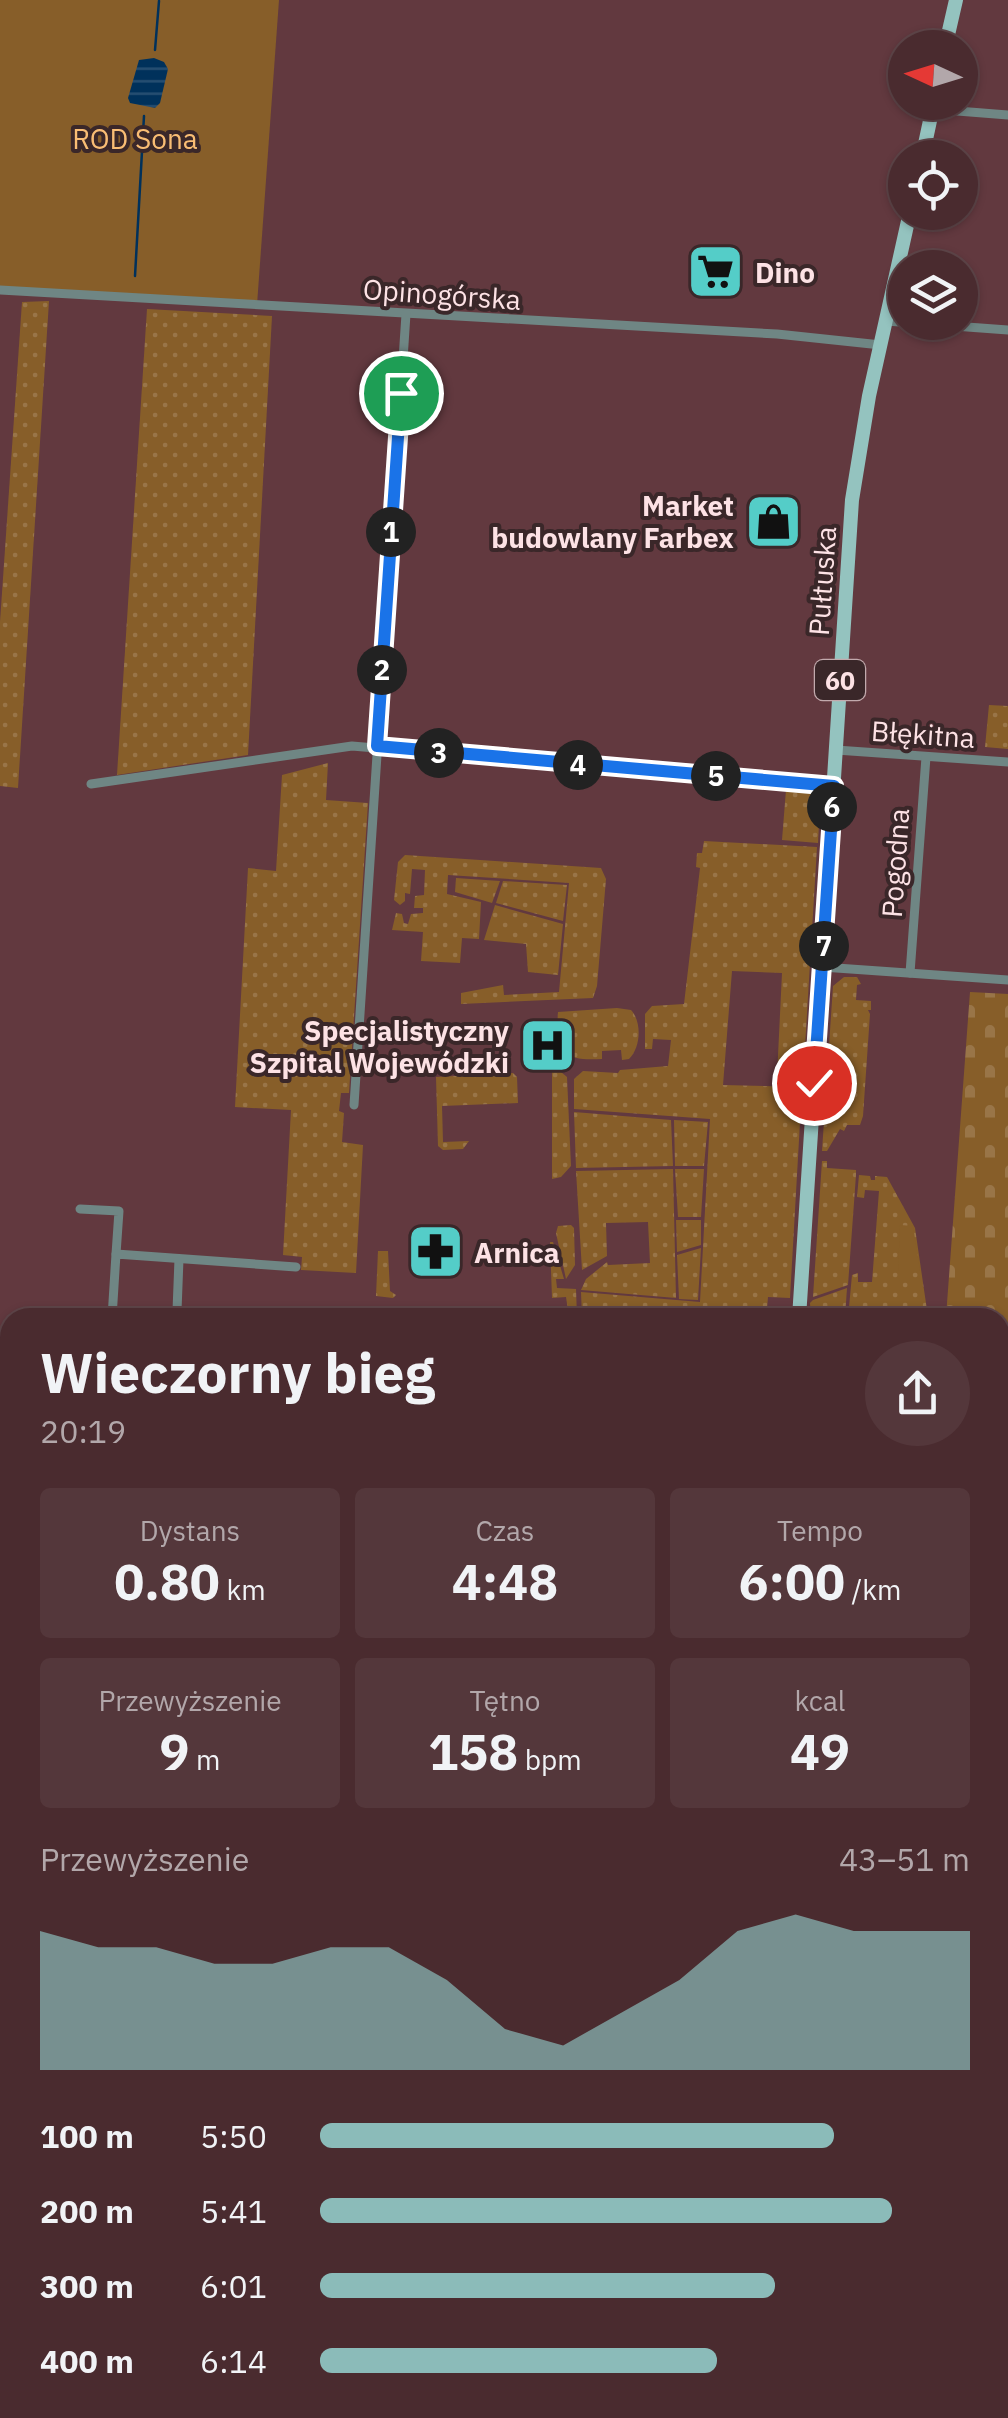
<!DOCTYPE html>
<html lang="pl">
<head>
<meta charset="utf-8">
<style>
	body { margin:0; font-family:"IBM Plex Sans",sans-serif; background:#54373b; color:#f1f3f6; height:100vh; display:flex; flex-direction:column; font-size:38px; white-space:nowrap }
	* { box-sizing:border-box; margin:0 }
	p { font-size:32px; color:#b2a7aa }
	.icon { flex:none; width:55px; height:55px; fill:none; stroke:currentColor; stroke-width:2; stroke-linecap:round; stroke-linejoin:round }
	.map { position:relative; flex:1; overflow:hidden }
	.details { position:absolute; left:0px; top:1308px; width:1010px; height:1112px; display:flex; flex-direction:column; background:#4a2b2f; border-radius:30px 30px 0 0; box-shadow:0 2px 8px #0004,0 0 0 2px #61474b }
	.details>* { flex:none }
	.needle { width:65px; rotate:274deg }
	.buttons { position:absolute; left:888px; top:30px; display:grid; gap:20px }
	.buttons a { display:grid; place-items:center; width:90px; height:90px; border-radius:50%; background:#4a2b2f; box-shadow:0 2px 8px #0004,0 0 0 2px #61474b; font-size:50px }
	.pin { position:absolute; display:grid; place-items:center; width:85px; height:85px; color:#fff; margin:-42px; border:5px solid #fff; border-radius:50%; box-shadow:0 2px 10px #0007 }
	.km { position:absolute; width:50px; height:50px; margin:-25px; border-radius:50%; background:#222; color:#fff; font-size:28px; line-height:50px; text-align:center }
	.round { display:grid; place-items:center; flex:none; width:105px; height:105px; border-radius:52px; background:#54373b }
	.overview { display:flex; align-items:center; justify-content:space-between; height:170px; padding:0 40px }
	h1 { font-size:55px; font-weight:800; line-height:75px }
	.figures { display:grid; grid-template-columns:repeat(3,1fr); gap:15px; height:170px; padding:10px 40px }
	.figures div { display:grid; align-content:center; border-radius:10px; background:#54373b; text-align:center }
	.figures b { font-size:50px; font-weight:800 }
	.figures small { font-size:28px; font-weight:400 }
	.figures p { font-size:28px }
	.chart { height:280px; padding:20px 40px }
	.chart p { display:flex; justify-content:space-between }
	.chart svg { width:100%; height:180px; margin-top:10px; fill:#8bbbb9; opacity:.7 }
	ul { padding:0 40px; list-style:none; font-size:32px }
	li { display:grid; grid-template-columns:160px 120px 1fr; align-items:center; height:75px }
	li i { height:25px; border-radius:12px; background:#8bbbb9 }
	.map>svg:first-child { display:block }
</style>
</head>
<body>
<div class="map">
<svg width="1008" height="2418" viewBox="0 0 1008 2418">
	<defs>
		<pattern id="grass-dots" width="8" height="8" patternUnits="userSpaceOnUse" patternTransform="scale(2.5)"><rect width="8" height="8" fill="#875e29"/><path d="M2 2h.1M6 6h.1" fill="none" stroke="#997548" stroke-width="1.8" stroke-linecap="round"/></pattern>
		<pattern id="cemetery-stones" width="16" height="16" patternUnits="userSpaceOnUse" patternTransform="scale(2.5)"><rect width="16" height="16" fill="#875e29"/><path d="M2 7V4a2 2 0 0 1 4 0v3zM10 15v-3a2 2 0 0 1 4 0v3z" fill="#997548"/></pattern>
		<pattern id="water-rules" width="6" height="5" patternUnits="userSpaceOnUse" patternTransform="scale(2.5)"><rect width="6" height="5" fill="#00315b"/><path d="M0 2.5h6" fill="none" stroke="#264f72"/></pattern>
	</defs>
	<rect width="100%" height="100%" fill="#62393f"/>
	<!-- grass -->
	<g fill="url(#grass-dots)">
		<path d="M 49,301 L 18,788 L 0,786 L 0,622 L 22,302 Z"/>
		<path d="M 147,309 L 272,316 L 248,755 L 117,775 Z"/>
		<path d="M 989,705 L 1008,706 L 1008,749 L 985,747 Z"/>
		<path d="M 328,763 L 326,800 L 368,803 L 349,1093 L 341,1093 L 339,1111 L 344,1113 L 342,1142 L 363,1145 L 356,1273 L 301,1270 L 302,1257 L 283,1255 L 291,1110 L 235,1107 L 248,868 L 276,871 L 282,775 Z"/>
		<path d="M 821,788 L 818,843 L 782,840 L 786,790 Z"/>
		<path d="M 704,841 L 817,847 L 803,1080 L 777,1077 L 782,973 L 732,971 L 723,1085 L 802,1087 L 790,1298 L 768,1297 L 767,1309 L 709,1306 L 703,1308 L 702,1317 L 582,1317 L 581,1292 L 700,1302 L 710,1119 L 574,1109 L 574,1079 L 583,1071 L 618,1073 L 620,1070 L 668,1066 L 671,1040 L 653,1039 L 652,1049 L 645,1049 L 645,1014 L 652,1006 L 684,1004 L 700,868 L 696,867 L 697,853 L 702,853 Z"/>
		<path d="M 405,855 L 601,868 L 606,879 L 597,986 L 593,998 L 461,1004 L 461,993 L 503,985 L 504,995 L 559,992 L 569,883 L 448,875 L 447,894 L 481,902 L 479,939 L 462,938 L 460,963 L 421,961 L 423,932 L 392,930 L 396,913 L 402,914 L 404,923 L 408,924 L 411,914 L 423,913 L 423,908 L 414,908 L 415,896 L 424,895 L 425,870 L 412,869 L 410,894 L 405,893 L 405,901 L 400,905 L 394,900 L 398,862 Z"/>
		<path d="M 456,878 L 500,881 L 492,903 L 455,892 Z"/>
		<path d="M 503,881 L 567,885 L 563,921 L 496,903 Z"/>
		<path d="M 495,905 L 563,924 L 558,975 L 528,972 L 526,944 L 484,940 Z"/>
		<path d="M 844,977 L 857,977 L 861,984 L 857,985 L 856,1000 L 871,1001 L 871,1010 L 868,1010 L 870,1014 L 863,1116 L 860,1125 L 847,1125 L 844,1131 L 840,1129 L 827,1151 L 822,1151 L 833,986 Z"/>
		<path d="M 617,1008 L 631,1010 C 642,1022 641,1047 629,1059 L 622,1060 L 621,1050 L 602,1051 L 602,1059 C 563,1061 555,1053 558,1012 Z"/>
		<path d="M 552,1072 L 561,1072 L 567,1077 L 571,1166 L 561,1177 L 552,1179 Z"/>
		<path d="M 513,1073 L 517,1077 L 518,1103 L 442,1106 L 443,1142 L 469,1141 L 463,1149 L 443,1150 L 438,1146 L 436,1077 Z"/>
		<path d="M 574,1112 L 671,1120 L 673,1166 L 576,1168 Z"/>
		<path d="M 674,1120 L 708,1122 L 704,1166 L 675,1166 Z"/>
		<path d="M 822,1161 L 827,1161 L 827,1168 L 856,1170 L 856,1175 L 848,1285 L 813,1297 Z"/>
		<path d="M 673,1169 L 676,1298 L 581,1290 L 586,1279 L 607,1262 L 608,1265 L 650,1263 L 648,1222 L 606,1223 L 607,1256 L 582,1270 L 576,1171 Z"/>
		<path d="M 675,1169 L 704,1169 L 701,1217 L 678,1217 Z"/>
		<path d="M 859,1175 L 870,1176 L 871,1180 L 875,1180 L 875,1176 L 887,1177 L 915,1228 L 928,1317 L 848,1318 L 852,1275 L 858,1273 L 858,1282 L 872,1282 L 879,1191 L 865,1190 L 864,1198 L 857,1197 Z"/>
		<path d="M 676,1220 L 701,1220 L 701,1245 L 677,1252 Z"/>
		<path d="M 571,1225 L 574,1228 L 575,1265 L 566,1279 L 556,1233 L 558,1226 Z"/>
		<path d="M 550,1242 L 553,1242 L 564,1279 L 556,1279 L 557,1288 L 576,1289 L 577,1317 L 569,1317 L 566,1297 L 552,1298 Z"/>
		<path d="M 701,1248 L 698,1300 L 679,1299 L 677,1255 Z"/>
		<path d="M 378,1251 L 388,1251 L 390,1291 L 396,1295 L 393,1298 L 376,1296 Z"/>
		<path d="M 847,1288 L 845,1317 L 811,1317 L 810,1303 L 813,1300 Z"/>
		<path d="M 0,2137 L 10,2142 L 10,2410 L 216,2410 L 219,2418 L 0,2418 Z"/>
	</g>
	<!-- cemetery -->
	<path fill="url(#cemetery-stones)" d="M 970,992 L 1008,994 L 1008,1439 L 1000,1438 L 1000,1318 L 946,1317 Z"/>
	<!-- green -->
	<g fill="#875e29">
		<path d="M 0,0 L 279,0 L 257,305 L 0,289 Z"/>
		<path d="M 900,1225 L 913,1226 L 920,1271 L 898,1271 Z"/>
		<path d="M 243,2410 L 330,2410 L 331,2418 L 240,2418 Z"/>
	</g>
	<!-- water -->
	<path fill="url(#water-rules)" d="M 154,58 L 164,62 L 168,69 L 160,103 L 155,108 L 130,103 L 128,98 L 139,60 Z"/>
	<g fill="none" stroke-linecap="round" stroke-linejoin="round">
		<!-- stream -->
		<g stroke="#00315b" stroke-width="2.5">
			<path d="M 155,50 L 159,1"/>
			<path d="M 135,276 L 144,116"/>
		</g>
		<!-- river -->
		<g stroke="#00315b" stroke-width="18">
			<path d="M 0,2394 L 10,2398"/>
			<path d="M 36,2410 L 48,2418"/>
		</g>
		<!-- minor -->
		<g stroke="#6f8684" stroke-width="9">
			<path d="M 932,109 L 1008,115"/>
			<path d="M 0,290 L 777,334 L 881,345"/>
			<path d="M 886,321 L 1008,330"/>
			<path d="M 836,750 L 1008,762"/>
			<path d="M 91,784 L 352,746 L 834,787"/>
			<path d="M 822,967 L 1008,980"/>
			<path d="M 910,973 L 926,757"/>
			<path d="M 354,1105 L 406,314"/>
			<path d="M 80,1209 L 119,1211 L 116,1254"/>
			<path d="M 179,1259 L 177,1311 L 276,1317"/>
			<path d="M 112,1318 L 116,1254 L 296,1267"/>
			<path d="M 1000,1448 L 1008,1449"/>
			<path d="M 0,1616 L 10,1464"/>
			<path d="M 0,1875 L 10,1887"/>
			<path d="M 1000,2101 L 1008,2102"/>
			<path d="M 441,2410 L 445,2418"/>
			<path d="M 909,2410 L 965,2418"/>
			<path d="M 726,2418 L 726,2410"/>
		</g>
		<!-- tertiary -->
		<g stroke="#6f8684" stroke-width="11">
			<path d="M 0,2004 L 10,2010"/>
			<path d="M 609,2410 L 622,2418"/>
		</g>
		<!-- secondary -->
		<g stroke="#84a8a6" stroke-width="12">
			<path d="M 0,1720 L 10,1721"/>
			<path d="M 0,1737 L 10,1739"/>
			<path d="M 750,2418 L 751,2410"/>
			<path d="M 762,2418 L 763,2410"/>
		</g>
		<!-- primary -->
		<g stroke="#94c3bf" stroke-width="14">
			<path d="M 945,48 L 956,0"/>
			<path d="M 922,158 L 934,102"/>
			<path d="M 799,1318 L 852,500 L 869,396 L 910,212"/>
			<path d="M 1000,1882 L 1008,1883"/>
			<path d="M 1000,1919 L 1008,1919"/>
		</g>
	</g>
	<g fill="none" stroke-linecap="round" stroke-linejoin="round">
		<defs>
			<path id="route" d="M 401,393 L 377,746 L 834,786 L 814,1083"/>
		</defs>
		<!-- route casing -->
		<use href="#route" stroke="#fff" stroke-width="20"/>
		<!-- route -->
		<use href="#route" stroke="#1a73e8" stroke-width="12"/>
	</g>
	<!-- icons -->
	<defs>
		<symbol id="supermarket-square" viewBox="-11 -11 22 22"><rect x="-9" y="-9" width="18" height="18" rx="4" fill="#54cdc8" stroke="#3a2729"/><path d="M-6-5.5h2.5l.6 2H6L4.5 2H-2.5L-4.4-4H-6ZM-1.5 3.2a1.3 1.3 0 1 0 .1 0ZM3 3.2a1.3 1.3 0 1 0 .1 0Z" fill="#111"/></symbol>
		<symbol id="shop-square" viewBox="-11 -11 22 22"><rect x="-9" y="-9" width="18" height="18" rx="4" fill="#54cdc8" stroke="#3a2729"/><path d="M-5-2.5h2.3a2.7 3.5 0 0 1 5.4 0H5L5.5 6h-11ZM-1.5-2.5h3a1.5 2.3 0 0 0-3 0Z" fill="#111"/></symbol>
		<symbol id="hospital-square" viewBox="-11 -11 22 22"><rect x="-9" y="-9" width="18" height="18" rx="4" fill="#54cdc8" stroke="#3a2729"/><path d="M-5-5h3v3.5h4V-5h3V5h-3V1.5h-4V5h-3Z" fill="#111"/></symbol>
		<symbol id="pharmacy-square" viewBox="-11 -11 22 22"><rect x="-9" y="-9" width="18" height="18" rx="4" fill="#54cdc8" stroke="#3a2729"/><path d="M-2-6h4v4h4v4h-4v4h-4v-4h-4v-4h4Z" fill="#111"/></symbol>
	</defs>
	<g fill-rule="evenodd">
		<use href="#supermarket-square" x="684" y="240" width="63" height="63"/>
		<use href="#shop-square" x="742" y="490" width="63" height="63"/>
		<use href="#hospital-square" x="516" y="1014" width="63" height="63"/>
		<use href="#pharmacy-square" x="404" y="1220" width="63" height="63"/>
	</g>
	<g text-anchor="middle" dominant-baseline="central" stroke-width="8" stroke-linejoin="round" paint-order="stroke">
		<!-- shield labels -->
		<rect fill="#3a2729" stroke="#c2aaad" stroke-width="2.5" x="815" y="660" width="50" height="40" rx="8"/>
		<g font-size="25" font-weight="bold" fill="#fde2e5">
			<text x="840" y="680">60</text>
		</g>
		<!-- park labels -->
		<g font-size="28" fill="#f9bd74" stroke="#3a2729">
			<text x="135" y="138">ROD Sona</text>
		</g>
		<!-- poi labels -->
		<g font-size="28" font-weight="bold" fill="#fde2e5" stroke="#3a2729" text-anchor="start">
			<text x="755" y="272">Dino</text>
			<text x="734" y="505" text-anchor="end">Market<tspan x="734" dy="32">budowlany Farbex</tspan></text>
			<text x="509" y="1030" text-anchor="end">Specjalistyczny<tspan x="509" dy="32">Szpital Wojewódzki</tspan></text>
			<text x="474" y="1252">Arnica</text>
		</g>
		<!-- street labels -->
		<g font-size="28" fill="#fde2e5" stroke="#3a2729">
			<text transform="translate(442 294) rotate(4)">Opinogórska</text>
			<text transform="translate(822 581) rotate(-86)">Pułtuska</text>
			<text transform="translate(923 734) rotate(4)">Błękitna</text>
			<text transform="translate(895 863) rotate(-86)">Pogodna</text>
		</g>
	</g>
</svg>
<div class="buttons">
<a><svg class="needle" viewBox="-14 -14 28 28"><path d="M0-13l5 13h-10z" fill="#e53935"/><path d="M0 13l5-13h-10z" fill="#b2a7aa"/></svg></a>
<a><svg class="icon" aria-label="locate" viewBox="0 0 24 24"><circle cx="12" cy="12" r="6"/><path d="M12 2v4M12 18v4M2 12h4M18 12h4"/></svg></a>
<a><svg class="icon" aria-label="layers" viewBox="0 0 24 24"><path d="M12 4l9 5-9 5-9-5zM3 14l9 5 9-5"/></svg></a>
</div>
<div class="pin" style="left:401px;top:393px;background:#1e9e55"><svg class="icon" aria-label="arrive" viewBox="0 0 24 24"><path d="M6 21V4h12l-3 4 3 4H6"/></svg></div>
<div class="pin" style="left:814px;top:1083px;background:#d93025"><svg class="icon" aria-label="check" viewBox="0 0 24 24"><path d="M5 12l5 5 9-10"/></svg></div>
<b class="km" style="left:391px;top:532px">1</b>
<b class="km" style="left:382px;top:670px">2</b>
<b class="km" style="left:439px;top:753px">3</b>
<b class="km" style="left:578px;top:765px">4</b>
<b class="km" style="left:716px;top:776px">5</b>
<b class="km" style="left:832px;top:807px">6</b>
<b class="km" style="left:824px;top:946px">7</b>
<section class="details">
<div class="overview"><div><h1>Wieczorny bieg</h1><p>20:19</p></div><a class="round"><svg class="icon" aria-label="share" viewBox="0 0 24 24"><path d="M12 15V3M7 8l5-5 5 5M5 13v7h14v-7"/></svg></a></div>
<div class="figures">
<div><p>Dystans</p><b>0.80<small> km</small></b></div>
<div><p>Czas</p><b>4:48</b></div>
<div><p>Tempo</p><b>6:00<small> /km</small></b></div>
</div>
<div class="figures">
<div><p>Przewyższenie</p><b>9<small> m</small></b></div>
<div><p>Tętno</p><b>158<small> bpm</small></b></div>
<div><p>kcal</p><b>49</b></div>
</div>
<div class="chart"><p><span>Przewyższenie</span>43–51 m</p>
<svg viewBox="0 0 160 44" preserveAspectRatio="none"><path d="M0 44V10L10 14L20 14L30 18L40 18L50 14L60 14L70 22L80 34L90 38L100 30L110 22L120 10L130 6L140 10L150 10L160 10V44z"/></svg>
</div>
<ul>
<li><b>100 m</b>5:50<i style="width:79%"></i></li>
<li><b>200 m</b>5:41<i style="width:88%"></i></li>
<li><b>300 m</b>6:01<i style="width:70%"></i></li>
<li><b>400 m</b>6:14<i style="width:61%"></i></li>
</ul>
</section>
</div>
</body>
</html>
